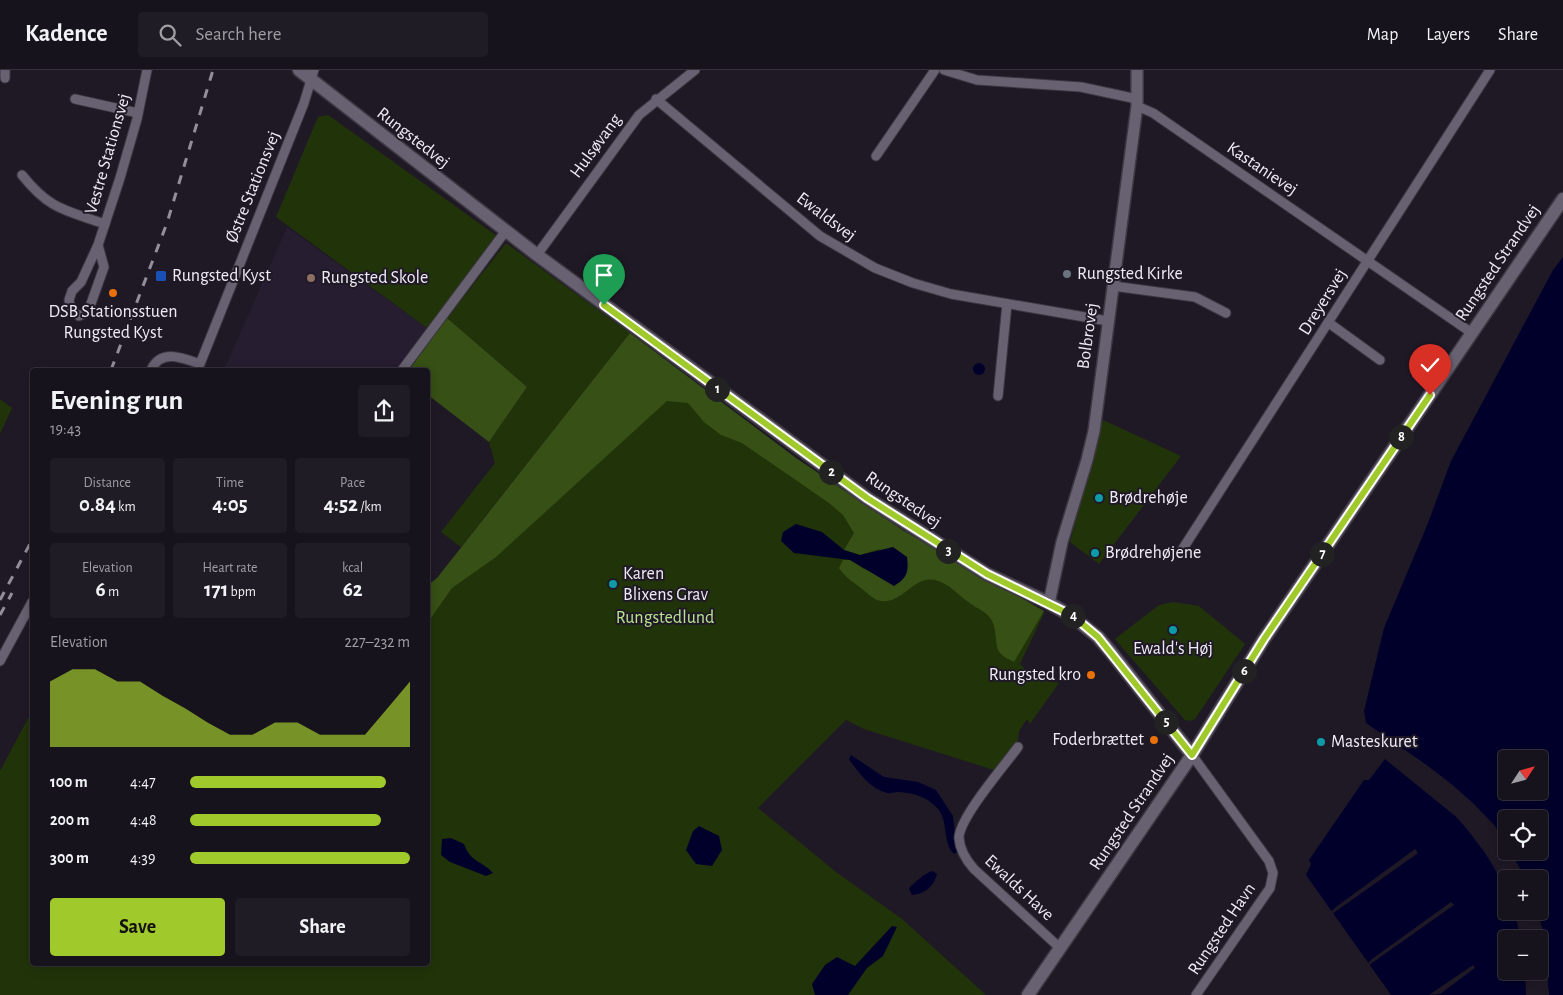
<!DOCTYPE html>
<html lang="en">
<head>
<meta charset="utf-8">
<style>
	body { margin:0; font-family:"Alegreya Sans",sans-serif; background:#201c25; color:#f1f3f6; height:100vh; display:flex; flex-direction:column; font-size:19px; white-space:nowrap }
	* { box-sizing:border-box; margin:0 }
	p { font-size:16px; color:#9e9ea3 }
	.icon { flex:none; width:28px; height:28px; fill:none; stroke:currentColor; stroke-width:2; stroke-linecap:round; stroke-linejoin:round }
	.map { position:relative; flex:1; overflow:hidden }
	.side { position:absolute; left:30px; top:298px; width:400px; height:598px; display:flex; flex-direction:column; background:#17131c; border-radius:5px; box-shadow:0 2px 12px #0003,0 0 0 1px #36323b }
	.side>* { flex:none }
	.needle { width:32px; rotate:54deg }
	.controls { position:absolute; left:1498px; top:680px; display:grid; gap:10px }
	.controls a { display:grid; place-items:center; width:50px; height:50px; border-radius:5px; background:#17131c; box-shadow:0 2px 12px #0003,0 0 0 1px #36323b; font-size:25px }
	.pin { position:absolute; display:grid; place-items:center; width:42px; height:42px; color:#fff; margin:-51px -21px; border-radius:50% 50% 50% 0; rotate:-45deg; box-shadow:0 0 5px #0007 }
	.pin .icon { rotate:45deg }
	.km { position:absolute; width:25px; height:25px; margin:-12px; border-radius:50%; background:#222; color:#fff; font-size:14px; line-height:25px; text-align:center }
	.round { display:grid; place-items:center; flex:none; width:52px; height:52px; border-radius:5px; background:#201c25 }
	.headline { display:flex; align-items:center; justify-content:space-between; height:85px; padding:0 20px }
	h1 { font-size:28px; font-weight:700; line-height:38px }
	.stats { display:grid; grid-template-columns:repeat(3,1fr); gap:8px; height:85px; padding:5px 20px }
	.stats div { display:grid; align-content:center; border-radius:5px; background:#201c25; text-align:center }
	.stats b { font-size:21px; font-weight:700 }
	.stats small { font-size:14px; font-weight:400 }
	.stats p { font-size:14px }
	.chart { height:140px; padding:10px 20px }
	.chart p { display:flex; justify-content:space-between }
	.chart svg { width:100%; height:90px; margin-top:5px; fill:#a0c92b; opacity:.7 }
	.cta { display:flex; gap:10px; margin-top:auto; padding:10px 20px }
	.cta a { flex:1; height:58px; border-radius:5px; background:#a0c92b; color:#111; font-size:20px; font-weight:700; line-height:58px; text-align:center }
	.cta a+a { background:#201c25; color:#f1f3f6 }
	ul { padding:0 20px; list-style:none; font-size:16px }
	li { display:grid; grid-template-columns:80px 60px 1fr; align-items:center; height:38px }
	li i { height:12px; border-radius:6px; background:#a0c92b }
	header { display:flex; align-items:center; gap:30px; box-sizing:border-box; height:70px; padding:0 25px; background:#17131c; border-bottom:1px solid #36323b }
	header strong { font-size:24px }
	nav { display:flex; gap:28px; margin-inline-start:auto; font-size:18px }
	.search { width:350px; height:45px; background:#201c25; display:flex; align-items:center; gap:12px; box-sizing:border-box; padding:0 18px; border-radius:5px; color:#9e9ea3; font-size:19px }
	.map>svg:first-child { display:block }
</style>
</head>
<body>
<header>
<strong>Kadence</strong>
<div class="search"><svg class="icon" aria-label="search" viewBox="0 0 24 24"><circle cx="10" cy="10" r="6"/><path d="M15 15l6 6"/></svg>Search here</div>
<nav><a>Map</a><a>Layers</a><a>Share</a></nav>
</header>
<div class="map">
<svg width="1563" height="925" viewBox="0 0 1563 925">
	<rect width="100%" height="100%" fill="#1f1926"/>
	<!-- built -->
	<path fill="#261d30" d="M 287,157 L 427,258 L 397,300 L 224,300 Z"/>
	<!-- green -->
	<g fill="#213409">
		<path d="M 328,45 L 497,166 L 427,258 L 276,147 L 318,47 Z"/>
		<path d="M 506,173 L 630,263 L 461,477 L 441,462 L 495,393 L 489,372 L 527,317 L 447,248 Z"/>
		<path d="M 628,274 L 856,438 L 1023,535 L 1044,543 L 1020,594 L 1035,609 L 1059,613 L 1030,654 L 1027,649 L 1019,661 L 1018,670 L 994,700 L 864,659 L 846,650 L 758,738 L 836,802 L 902,849 L 986,925 L 0,925 L 0,701 L 32,641 L 32,892 L 428,892 L 428,526 Z"/>
		<path d="M 0,329 L 12,338 L 0,364 Z"/>
		<path d="M 1103,350 L 1181,386 L 1099,494 L 1070,472 Z"/>
		<path d="M 1173,532 L 1199,536 L 1245,574 L 1195,649 L 1190,651 L 1185,650 L 1115,569 L 1159,535 Z"/>
	</g>
	<!-- forest -->
	<g fill="#365015">
		<path d="M 447,248 L 527,317 L 489,372 L 428,325 L 428,300 L 409,300 Z"/>
		<path d="M 630,263 L 796,388 L 904,461 L 1044,541 L 1014,592 C 991,581 999,577 994,556 C 990,542 980,541 970,533 C 957,525 951,514 935,510 C 912,505 901,538 877,530 C 872,528 866,522 861,518 C 853,512 845,507 839,498 L 843,490 L 850,490 L 864,499 L 880,479 L 860,485 L 844,480 L 854,463 L 843,445 L 829,433 L 742,373 L 721,365 L 704,352 L 688,333 L 667,331 L 496,487 L 452,518 L 428,552 L 428,515 L 437,508 Z"/>
	</g>
	<!-- water -->
	<g fill="#00002b" fill-rule="evenodd">
		<path d="M 1563,187 L 1563,925 L 1549,925 L 1543,861 L 1537,841 L 1539,809 L 1526,809 L 1510,781 L 1539,781 L 1539,749 L 1506,749 L 1506,775 C 1475,722 1415,688 1366,653 L 1364,641 L 1384,558 L 1428,453 L 1451,391 L 1553,200 ZM 1506,689 L 1539,689 L 1539,721 L 1506,721 Z"/>
		<circle cx="979" cy="299" r="6"/>
		<path d="M 796,454 L 822,462 L 844,480 L 860,485 L 893,477 L 907,487 C 909,502 907,508 894,516 L 850,490 L 794,483 L 781,471 L 783,462 Z"/>
		<path d="M 851,685 L 884,707 L 918,712 L 936,720 L 953,746 L 957,782 L 954,784 C 942,773 949,750 937,738 C 926,726 913,723 898,722 C 894,722 890,724 887,723 C 870,719 858,702 849,689 Z"/>
		<path d="M 1385,689 L 1449,739 L 1477,770 L 1500,807 L 1506,822 L 1506,841 L 1514,841 L 1521,869 L 1506,869 L 1506,901 L 1525,901 L 1526,925 L 1391,925 L 1306,805 L 1311,794 L 1309,790 L 1364,710 L 1369,710 Z"/>
		<path d="M 699,756 L 719,766 L 722,780 L 712,796 L 696,794 L 686,780 L 693,761 Z"/>
		<path d="M 451,768 L 464,774 C 471,793 481,790 493,803 L 486,806 L 450,792 L 441,785 L 442,769 Z"/>
		<path d="M 932,801 L 937,804 C 934,816 925,824 912,825 L 909,819 L 911,816 C 917,811 925,803 932,801 Z"/>
		<path d="M 892,856 L 897,857 L 883,886 L 867,898 L 848,925 L 815,925 L 812,914 L 825,895 L 837,887 L 855,896 Z"/>
	</g>
	<!-- pier -->
	<g fill="#1f1926">
		<path d="M 1387,687 L 1450,737 L 1479,768 L 1502,806 L 1506,821 L 1489,788 L 1460,750 L 1385,689 Z"/>
		<path d="M 1418,693 L 1435,702 L 1474,734 L 1495,756 L 1506,777 L 1493,757 L 1472,736 Z"/>
		<path d="M 1415,779 L 1418,783 L 1332,844 L 1331,842 L 1336,837 Z"/>
		<path d="M 1451,832 L 1454,835 L 1369,895 L 1368,893 L 1372,889 Z"/>
		<path d="M 1535,841 L 1537,841 L 1543,861 L 1549,925 L 1546,925 L 1540,862 Z"/>
		<path d="M 1473,895 L 1475,898 L 1440,924 L 1429,925 Z"/>
	</g>
	<g fill="none" stroke-linecap="round" stroke-linejoin="round">
		<defs>
			<g id="minor">
				<path d="M 5,0 L 5,8"/>
				<path d="M 944,0 L 977,10 L 1081,17 L 1137,29"/>
				<path d="M 75,29 L 138,43"/>
				<path d="M 656,29 L 820,166 L 875,198 L 913,213 L 951,224 L 1108,251"/>
				<path d="M 1137,36 L 1153,43 L 1472,263"/>
				<path d="M 876,86 L 935,0"/>
				<path d="M 22,105 C 50,140 65,140 105,154"/>
				<path d="M 98,175 L 104,197 L 88,242 L 79,246 L 71,240 L 69,230 L 72,221 L 81,212 L 98,175 L 120,108 L 137,49 L 147,0"/>
				<path d="M 537,185 L 639,45 L 695,0"/>
				<path d="M 1113,216 L 1195,227 L 1226,243"/>
				<path d="M 1329,253 L 1380,290"/>
				<path d="M 151,300 C 161,278 183,288 200,294 L 304,33 L 314,0"/>
				<path d="M 402,300 L 505,162"/>
				<path d="M 998,326 L 1007,234"/>
				<path d="M 1182,480 L 1490,0"/>
				<path d="M 0,591 L 32,532"/>
				<path d="M 1018,677 C 1005,695 959,748 959,768 C 960,781 966,790 974,799 L 1060,878"/>
				<path d="M 1192,685 L 1269,791 L 1273,803 L 1270,818 L 1196,925"/>
			</g>
			<path id="tertiary" d="M 1049,533 L 1062,472 L 1087,390 L 1094,361 L 1137,36 L 1137,0"/>
			<g id="secondary">
				<path d="M 299,0 L 537,185 L 867,428 L 987,504 L 1049,533 L 1073,547 L 1098,567 L 1110,581 L 1192,685"/>
				<path d="M 1028,925 L 1192,685 L 1264,569 L 1563,129"/>
			</g>
		</defs>
		<!-- minor casing -->
		<use href="#minor" stroke="#3c3741" stroke-width="11"/>
		<!-- tertiary casing -->
		<use href="#tertiary" stroke="#3c3741" stroke-width="14"/>
		<!-- secondary casing -->
		<use href="#secondary" stroke="#3c3741" stroke-width="15"/>
		<!-- minor -->
		<use href="#minor" stroke="#686171" stroke-width="9"/>
		<!-- tertiary -->
		<use href="#tertiary" stroke="#686171" stroke-width="11"/>
		<!-- secondary -->
		<use href="#secondary" stroke="#686171" stroke-width="12"/>
		<!-- rail -->
		<g stroke="#938e99" stroke-width="3" stroke-dasharray="9 9" stroke-linecap="butt">
			<path d="M 111,300 L 167,153 L 213,0"/>
			<path d="M 0,530 L 32,470"/>
			<path d="M 0,545 L 12,523"/>
		</g>
	</g>
	<g fill="none" stroke-linecap="round" stroke-linejoin="round">
		<defs>
			<path id="route" d="M 604,235 L 867,428 L 987,504 L 1073,546 L 1098,567 L 1110,582 L 1192,685 L 1264,569 L 1430,325"/>
		</defs>
		<!-- route casing -->
		<use href="#route" stroke="#fff" stroke-width="10"/>
		<!-- route -->
		<use href="#route" stroke="#a0c92b" stroke-width="6"/>
	</g>
	<!-- markers -->
	<circle fill="#6b7280" stroke="#1f1926" stroke-width="2" cx="1067" cy="204" r="5"/>
	<rect fill="#1a4fb4" stroke="#1f1926" stroke-width="2" x="155" y="200" width="12" height="12" rx="2.5"/>
	<circle fill="#8d6e63" stroke="#1f1926" stroke-width="2" cx="311" cy="208" r="5"/>
	<g fill="#e8710a" stroke="#1f1926" stroke-width="2">
		<circle cx="113" cy="223" r="5"/>
		<circle cx="1091" cy="605" r="5"/>
		<circle cx="1154" cy="670" r="5"/>
	</g>
	<g fill="#0f9aa8" stroke="#1f1926" stroke-width="2">
		<circle cx="1099" cy="428" r="5"/>
		<circle cx="1095" cy="483" r="5"/>
		<circle cx="613" cy="514" r="5"/>
		<circle cx="1173" cy="560" r="5"/>
		<circle cx="1321" cy="672" r="5"/>
	</g>
	<g text-anchor="middle" dominant-baseline="central" stroke-width="4" stroke-linejoin="round" paint-order="stroke">
		<!-- street labels -->
		<g font-size="18" fill="#efebf4" stroke="#1f1926">
			<text transform="translate(413 68) rotate(38)">Rungstedvej</text>
			<text transform="translate(596 76) rotate(-54)">Hulsøvang</text>
			<text transform="translate(108 84) rotate(-74)">Vestre Stationsvej</text>
			<text transform="translate(1262 99) rotate(34)">Kastanievej</text>
			<text transform="translate(253 117) rotate(-68)">Østre Stationsvej</text>
			<text transform="translate(826 147) rotate(37)">Ewaldsvej</text>
			<text transform="translate(1498 193) rotate(-56)">Rungsted Strandvej</text>
			<text transform="translate(1323 232) rotate(-58)">Dreyersvej</text>
			<text transform="translate(1088 266) rotate(-82)">Bolbrovej</text>
			<text transform="translate(903 430) rotate(34)">Rungstedvej</text>
			<text transform="translate(1132 742) rotate(-56)">Rungsted Strandvej</text>
			<text transform="translate(1019 818) rotate(43)">Ewalds Have</text>
			<text transform="translate(1222 859) rotate(-56)">Rungsted Havn</text>
		</g>
		<!-- poi labels -->
		<g font-size="18" fill="#efebf4" stroke="#1f1926" text-anchor="start">
			<text x="1077" y="204">Rungsted Kirke</text>
			<text x="172" y="206">Rungsted Kyst</text>
			<text x="321" y="208">Rungsted Skole</text>
			<text x="113" y="242" text-anchor="middle">DSB Stationsstuen<tspan x="113" dy="21">Rungsted Kyst</tspan></text>
			<text x="1109" y="428">Brødrehøje</text>
			<text x="1105" y="483">Brødrehøjene</text>
			<text x="623" y="504">Karen<tspan x="623" dy="21">Blixens Grav</tspan></text>
			<text x="1173" y="579" text-anchor="middle">Ewald's Høj</text>
			<text x="1081" y="605" text-anchor="end">Rungsted kro</text>
			<text x="1144" y="670" text-anchor="end">Foderbrættet</text>
			<text x="1331" y="672">Masteskuret</text>
		</g>
		<!-- park labels -->
		<g font-size="18" fill="#b8e28d" stroke="#1f1926">
			<text x="665" y="548">Rungstedlund</text>
		</g>
	</g>
</svg>
<div class="controls">
<a><svg class="needle" viewBox="-14 -14 28 28"><path d="M0-13l5 13h-10z" fill="#e53935"/><path d="M0 13l5-13h-10z" fill="#9e9ea3"/></svg></a>
<a><svg class="icon" aria-label="locate" viewBox="0 0 24 24"><circle cx="12" cy="12" r="6"/><path d="M12 2v4M12 18v4M2 12h4M18 12h4"/></svg></a>
<a>+</a>
<a>−</a>
</div>
<div class="pin" style="left:604px;top:235px;background:#1e9e55"><svg class="icon" aria-label="arrive" viewBox="0 0 24 24"><path d="M6 21V4h12l-3 4 3 4H6"/></svg></div>
<div class="pin" style="left:1430px;top:325px;background:#d93025"><svg class="icon" aria-label="check" viewBox="0 0 24 24"><path d="M5 12l5 5 9-10"/></svg></div>
<b class="km" style="left:717px;top:319px">1</b>
<b class="km" style="left:831px;top:402px">2</b>
<b class="km" style="left:948px;top:481px">3</b>
<b class="km" style="left:1073px;top:546px">4</b>
<b class="km" style="left:1166px;top:652px">5</b>
<b class="km" style="left:1244px;top:601px">6</b>
<b class="km" style="left:1322px;top:484px">7</b>
<b class="km" style="left:1401px;top:367px">8</b>
<section class="side">
<div class="headline"><div><h1>Evening run</h1><p>19:43</p></div><a class="round"><svg class="icon" aria-label="share" viewBox="0 0 24 24"><path d="M12 15V3M7 8l5-5 5 5M5 13v7h14v-7"/></svg></a></div>
<div class="stats">
<div><p>Distance</p><b>0.84<small> km</small></b></div>
<div><p>Time</p><b>4:05</b></div>
<div><p>Pace</p><b>4:52<small> /km</small></b></div>
</div>
<div class="stats">
<div><p>Elevation</p><b>6<small> m</small></b></div>
<div><p>Heart rate</p><b>171<small> bpm</small></b></div>
<div><p>kcal</p><b>62</b></div>
</div>
<div class="chart"><p><span>Elevation</span>227–232 m</p>
<svg viewBox="0 0 160 44" preserveAspectRatio="none"><path d="M0 44V12L10 6L20 6L30 12L40 12L50 19L60 25L70 32L80 38L90 38L100 32L110 32L120 38L130 38L140 38L150 25L160 12V44z"/></svg>
</div>
<ul>
<li><b>100 m</b>4:47<i style="width:89%"></i></li>
<li><b>200 m</b>4:48<i style="width:87%"></i></li>
<li><b>300 m</b>4:39<i style="width:100%"></i></li>
</ul>
<div class="cta"><a>Save</a><a>Share</a></div>
</section>
</div>
</body>
</html>
